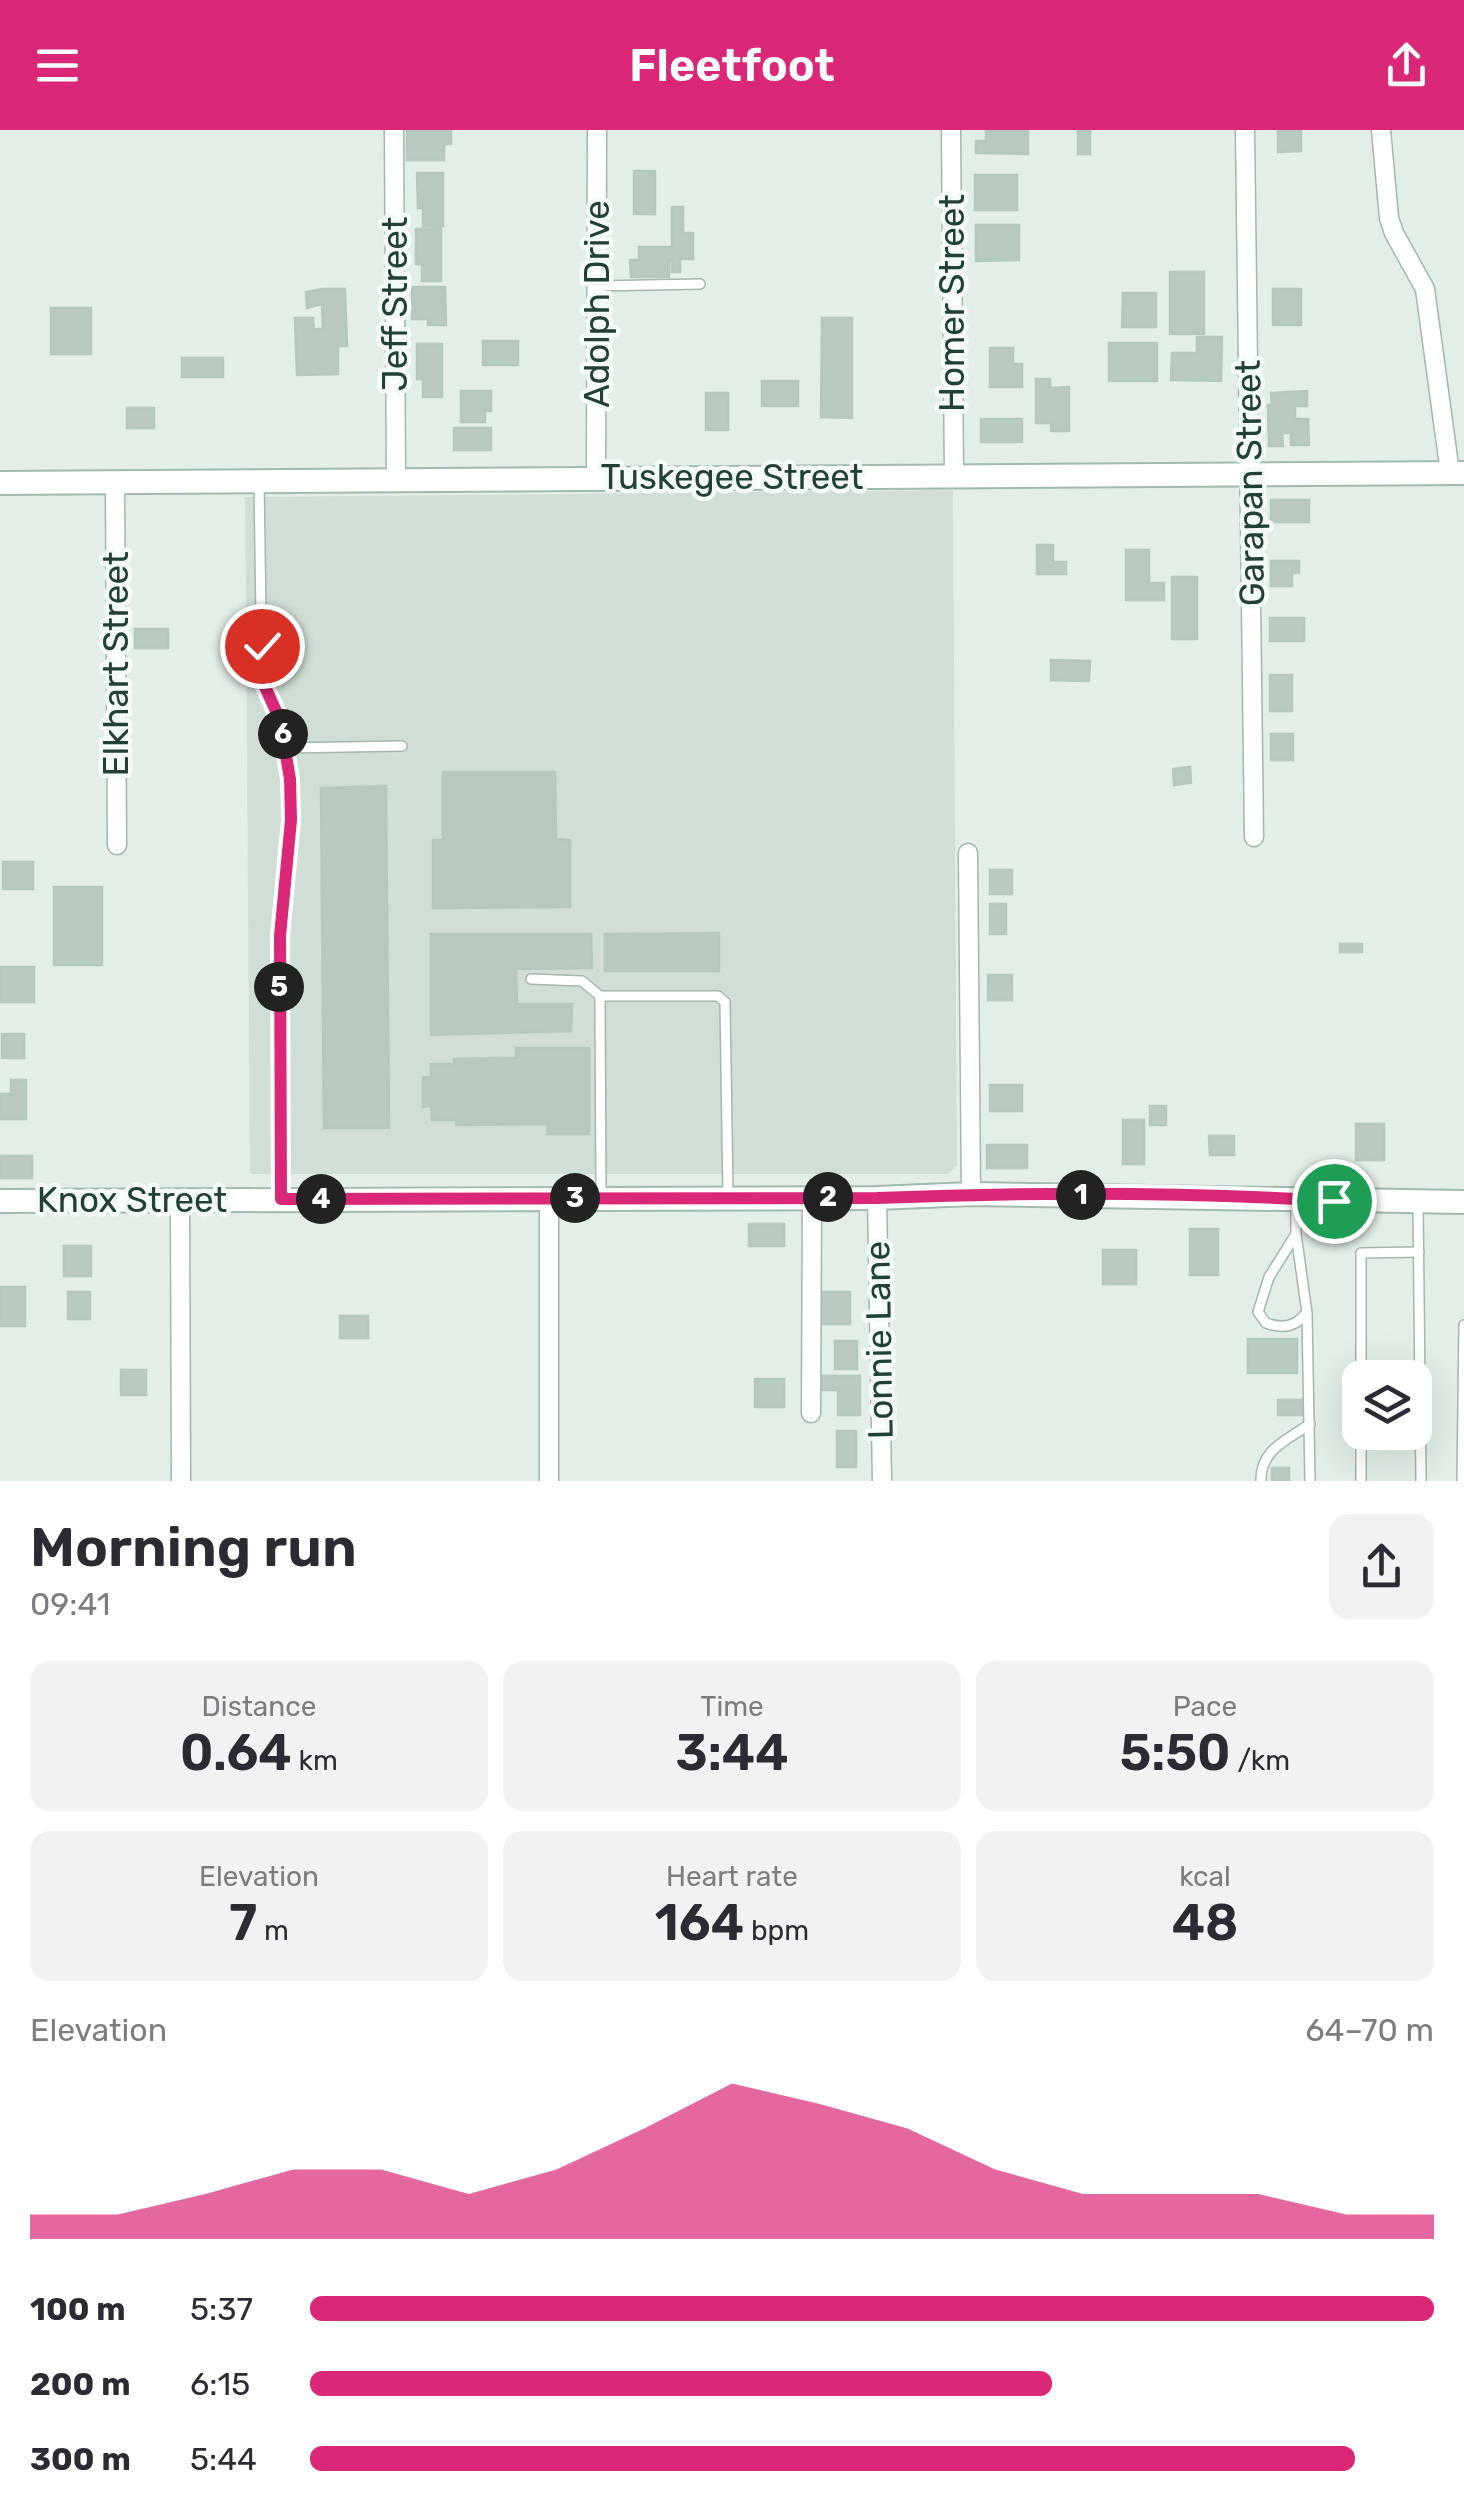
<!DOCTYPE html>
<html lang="en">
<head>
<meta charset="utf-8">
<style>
	body { margin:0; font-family:Rubik,sans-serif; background:#f2f2f3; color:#2b2b33; height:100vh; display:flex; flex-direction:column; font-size:38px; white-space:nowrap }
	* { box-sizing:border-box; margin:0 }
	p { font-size:32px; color:#7c7c81 }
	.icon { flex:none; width:55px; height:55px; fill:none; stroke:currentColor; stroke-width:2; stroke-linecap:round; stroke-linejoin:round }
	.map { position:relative; height:1351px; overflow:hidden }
	.drawer { display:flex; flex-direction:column; background:#fff; flex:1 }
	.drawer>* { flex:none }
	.fabs { position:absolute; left:1342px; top:1230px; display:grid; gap:20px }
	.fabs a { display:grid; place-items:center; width:90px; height:90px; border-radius:20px; background:#fff; box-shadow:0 10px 40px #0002; font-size:50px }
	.pin { position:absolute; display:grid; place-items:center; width:85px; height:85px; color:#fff; margin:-42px; border:5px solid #fff; border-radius:50%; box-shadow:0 2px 10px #0007 }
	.km { position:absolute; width:50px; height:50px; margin:-25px; border-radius:50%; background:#222; color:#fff; font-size:28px; line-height:50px; text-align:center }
	.round { display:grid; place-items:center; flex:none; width:105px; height:105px; border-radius:20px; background:#f2f2f3 }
	.overview { display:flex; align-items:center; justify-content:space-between; height:170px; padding:0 30px }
	h1 { font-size:55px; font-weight:600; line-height:75px }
	.stats { display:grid; grid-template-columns:repeat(3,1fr); gap:15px; height:170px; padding:10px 30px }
	.stats div { display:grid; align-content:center; border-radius:20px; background:#f2f2f3; text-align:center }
	.stats b { font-size:50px; font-weight:600 }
	.stats small { font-size:28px; font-weight:400 }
	.stats p { font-size:28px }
	.chart { height:280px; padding:20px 30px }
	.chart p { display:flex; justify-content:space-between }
	.chart svg { width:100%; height:180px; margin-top:10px; fill:#db2777; opacity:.7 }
	ul { padding:0 30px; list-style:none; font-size:32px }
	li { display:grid; grid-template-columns:160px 120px 1fr; align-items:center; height:75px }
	li i { height:25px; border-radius:12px; background:#db2777 }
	header { display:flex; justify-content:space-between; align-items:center; height:130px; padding:0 30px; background:#db2777; color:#fff; font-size:45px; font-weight:600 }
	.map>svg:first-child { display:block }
</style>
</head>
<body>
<header><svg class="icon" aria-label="menu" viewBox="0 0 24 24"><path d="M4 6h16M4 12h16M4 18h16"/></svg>Fleetfoot<svg class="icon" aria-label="share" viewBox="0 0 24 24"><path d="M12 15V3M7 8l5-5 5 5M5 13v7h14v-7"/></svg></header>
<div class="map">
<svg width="1464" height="1351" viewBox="0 0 1464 1351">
	<rect width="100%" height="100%" fill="#e3eee7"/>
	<!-- built -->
	<path fill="#d1ded6" d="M 953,360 L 957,1035 L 948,1044 L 250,1044 L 245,367 Z"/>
	<!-- building -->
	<g fill="#b8c9c0" stroke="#b5c8bd" stroke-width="2.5">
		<path d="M 407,0 L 451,0 L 451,14 L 444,14 L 444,30 L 407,30 Z"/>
		<path d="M 986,0 L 1028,0 L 1028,24 L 976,23 L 976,11 L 986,11 Z"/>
		<rect x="1078" y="0" width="12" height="24"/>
		<path d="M 1278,0 L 1301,0 L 1301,21 L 1278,22 Z"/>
		<rect x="634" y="41" width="21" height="43"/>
		<path d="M 417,43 L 443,43 L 443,96 L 423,96 L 423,78 L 418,78 Z"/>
		<rect x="975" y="45" width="42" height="35"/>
		<path d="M 672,77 L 683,77 L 683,103 L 693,103 L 693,129 L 680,129 L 680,142 L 672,142 L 672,131 L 669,131 L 669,147 L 631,147 L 630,130 L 639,130 L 639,117 L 672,117 Z"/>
		<path d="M 976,95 L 1019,95 L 1019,130 L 976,131 Z"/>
		<path d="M 441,98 L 441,151 L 422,151 L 422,134 L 416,134 L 416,99 Z"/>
		<rect x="1170" y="142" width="34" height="62"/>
		<path d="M 412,157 L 445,157 L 446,195 L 428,195 L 428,189 L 412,189 Z"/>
		<path d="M 322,159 L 345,159 L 347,216 L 338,216 L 338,244 L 297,245 L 295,188 L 313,188 L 314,199 L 323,199 L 322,174 L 307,178 L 306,162 Z"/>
		<rect x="1273" y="159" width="28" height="36"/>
		<path d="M 1123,163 L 1156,163 L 1156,197 L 1122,197 Z"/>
		<rect x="51" y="178" width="40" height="46"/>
		<path d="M 822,188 L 852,188 L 852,288 L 821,287 Z"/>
		<path d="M 1197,207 L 1222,207 L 1221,251 L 1171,250 L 1172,223 L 1197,223 Z"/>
		<rect x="483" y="211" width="35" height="24"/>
		<rect x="1109" y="213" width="48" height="38"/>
		<path d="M 417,214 L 442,214 L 442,267 L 423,267 L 423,249 L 417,249 Z"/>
		<path d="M 990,218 L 1013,218 L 1013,234 L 1022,234 L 1022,257 L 990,257 Z"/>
		<rect x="182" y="228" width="41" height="19"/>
		<path d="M 1036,249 L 1050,249 L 1050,258 L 1069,257 L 1069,301 L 1051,301 L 1051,293 L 1036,293 Z"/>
		<rect x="762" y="251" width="36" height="25"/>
		<path d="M 461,261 L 491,261 L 491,281 L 485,281 L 485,292 L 461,292 Z"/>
		<path d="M 1307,261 L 1307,276 L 1295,276 L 1295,289 L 1308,289 L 1309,315 L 1291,315 L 1291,303 L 1282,303 L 1283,316 L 1269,316 L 1268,275 L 1272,275 L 1271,263 Z"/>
		<rect x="706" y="263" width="22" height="37"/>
		<rect x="127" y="278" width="27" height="20"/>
		<rect x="981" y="289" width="41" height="23"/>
		<rect x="454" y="298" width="37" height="22"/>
		<rect x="1271" y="370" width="38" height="22"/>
		<path d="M 1037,415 L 1053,415 L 1053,432 L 1066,432 L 1066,444 L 1037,444 Z"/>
		<path d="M 1126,420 L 1149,420 L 1149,453 L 1164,453 L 1164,470 L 1126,470 Z"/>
		<path d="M 1271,431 L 1299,431 L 1299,443 L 1292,443 L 1292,456 L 1271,456 Z"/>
		<rect x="1172" y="447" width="25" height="62"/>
		<rect x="1270" y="488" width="34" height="23"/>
		<rect x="135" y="499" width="33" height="19"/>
		<path d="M 1051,530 L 1090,531 L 1089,551 L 1051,550 Z"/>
		<rect x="1270" y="545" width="22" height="36"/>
		<rect x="1271" y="604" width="22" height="26"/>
		<path d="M 1190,637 L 1191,653 L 1174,655 L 1173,639 Z"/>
		<path d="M 443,642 L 555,642 L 556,709 L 570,710 L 570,777 L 433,778 L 433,710 L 443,710 Z"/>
		<path d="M 386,656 L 389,998 L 324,998 L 321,658 Z"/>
		<rect x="3" y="732" width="30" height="27"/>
		<rect x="990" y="740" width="22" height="24"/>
		<rect x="54" y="757" width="48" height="78"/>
		<rect x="990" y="774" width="16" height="30"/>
		<path d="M 719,803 L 719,841 L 605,841 L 605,804 Z"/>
		<path d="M 431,804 L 591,804 L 592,838 L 516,839 L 517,874 L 572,874 L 571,901 L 431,905 Z"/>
		<rect x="1340" y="814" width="22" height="8"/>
		<rect x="0" y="837" width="34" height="35"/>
		<rect x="988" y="845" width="24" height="25"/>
		<rect x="2" y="904" width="22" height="24"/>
		<path d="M 516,918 L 589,918 L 589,1004 L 547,1004 L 548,994 L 456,995 L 456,990 L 432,990 L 431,976 L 423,977 L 423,947 L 431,947 L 431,934 L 455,934 L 454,929 L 516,928 Z"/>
		<path d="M 11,950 L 26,950 L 26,989 L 0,989 L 0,964 L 11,964 Z"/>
		<rect x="990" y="955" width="32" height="26"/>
		<rect x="1150" y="976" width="16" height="19"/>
		<rect x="1123" y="990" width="21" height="44"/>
		<rect x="1356" y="994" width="28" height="36"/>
		<path d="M 1209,1006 L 1234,1006 L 1234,1025 L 1210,1025 Z"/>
		<rect x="987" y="1015" width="40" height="23"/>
		<rect x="0" y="1026" width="32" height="22"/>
		<rect x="749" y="1094" width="35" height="22"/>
		<rect x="1190" y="1099" width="28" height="46"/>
		<rect x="64" y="1116" width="27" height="30"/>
		<rect x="1103" y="1120" width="33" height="34"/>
		<rect x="0" y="1157" width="25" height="39"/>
		<rect x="68" y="1162" width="22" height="27"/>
		<rect x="820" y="1162" width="30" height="32"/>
		<rect x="340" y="1186" width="28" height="22"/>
		<rect x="1248" y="1209" width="49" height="34"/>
		<rect x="835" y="1211" width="22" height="28"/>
		<rect x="121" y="1240" width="25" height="25"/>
		<path d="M 822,1246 L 860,1246 L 860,1285 L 838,1285 L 838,1260 L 822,1260 Z"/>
		<rect x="755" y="1249" width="29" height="28"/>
		<rect x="1278" y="1270" width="24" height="15"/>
		<rect x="837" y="1301" width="19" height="36"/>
		<rect x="1272" y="1338" width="17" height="13"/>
	</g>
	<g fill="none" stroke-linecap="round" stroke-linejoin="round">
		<defs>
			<g id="lane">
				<path d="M 597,156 L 700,154"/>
				<path d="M 259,353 L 262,550 L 280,590 L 290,649 L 291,690 L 279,857 L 281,1067"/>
				<path d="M 285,618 L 402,616"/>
				<path d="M 531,849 L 582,851 L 600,866"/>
				<path d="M 601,1065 L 600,866 L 718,866 L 725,872 L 728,1065"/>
				<path d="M 1296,1072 L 1296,1104 L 1307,1183 L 1310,1351"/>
				<path d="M 1418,1074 L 1421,1351"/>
				<path d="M 1296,1104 L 1269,1147 L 1258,1182 L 1266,1193 C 1282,1199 1296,1197 1306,1183"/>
				<path d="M 1361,1248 L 1361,1123 L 1419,1122"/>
				<path d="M 1361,1302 L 1361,1351"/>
				<path d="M 1261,1351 C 1260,1320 1287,1310 1310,1294"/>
				<path d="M 1462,1351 L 1464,1195"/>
			</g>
			<g id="street">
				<path d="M 394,0 L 396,349"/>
				<path d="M 951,0 L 954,346"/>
				<path d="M 1245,0 L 1254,707"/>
				<path d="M 1381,0 L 1389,88 L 1394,103 L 1425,159 L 1450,343"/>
				<path d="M 596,348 L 597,0"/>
				<path d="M 115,353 L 117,715"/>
				<path d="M 968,723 L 971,1064"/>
				<path d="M 549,1068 L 549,1351"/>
				<path d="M 877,1068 L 882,1351"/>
				<path d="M 180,1070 L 181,1351"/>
				<path d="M 811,1283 L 812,1067"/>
			</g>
			<g id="secondary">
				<path d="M 0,353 L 1464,343"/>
				<path d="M 0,1071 L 877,1068 L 971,1064 L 1464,1072"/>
			</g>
		</defs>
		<!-- lane casing -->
		<use href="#lane" stroke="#a5b6ad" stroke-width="12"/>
		<!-- street casing -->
		<use href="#street" stroke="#a5b6ad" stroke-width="21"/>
		<!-- secondary casing -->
		<use href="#secondary" stroke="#a1baad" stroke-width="26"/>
		<!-- lane -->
		<use href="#lane" stroke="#fff" stroke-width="9"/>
		<!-- street -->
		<use href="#street" stroke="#fff" stroke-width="18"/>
		<!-- secondary -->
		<use href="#secondary" stroke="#fff" stroke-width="22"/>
	</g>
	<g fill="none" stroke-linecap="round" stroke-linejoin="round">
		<defs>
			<path id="route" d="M 262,516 L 262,550 L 280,590 L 290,649 L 291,690 L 280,806 L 281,1069 L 877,1068 C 1029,1062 1182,1062 1334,1071"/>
		</defs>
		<!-- route casing -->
		<use href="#route" stroke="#fff" stroke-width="20"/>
		<!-- route -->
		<use href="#route" stroke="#db2777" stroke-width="12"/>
	</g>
	<g text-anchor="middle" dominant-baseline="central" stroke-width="9" stroke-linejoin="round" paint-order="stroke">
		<!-- street labels -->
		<g font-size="35" fill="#224033" stroke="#f4faf6">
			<text transform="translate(952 173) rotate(-90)">Homer Street</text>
			<text transform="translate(395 174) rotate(-90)">Jeff Street</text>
			<text transform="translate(597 174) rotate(-90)">Adolph Drive</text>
			<text x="732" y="347">Tuskegee Street</text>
			<text transform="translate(1250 353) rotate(-91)">Garapan Street</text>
			<text transform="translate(116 534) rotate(-90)">Elkhart Street</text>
			<text x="132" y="1070">Knox Street</text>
			<text transform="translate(879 1210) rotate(-91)">Lonnie Lane</text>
		</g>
	</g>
</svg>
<div class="fabs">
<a><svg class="icon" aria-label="layers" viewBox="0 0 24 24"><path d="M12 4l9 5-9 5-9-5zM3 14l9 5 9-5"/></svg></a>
</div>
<div class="pin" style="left:1334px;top:1071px;background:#1e9e55"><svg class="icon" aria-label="arrive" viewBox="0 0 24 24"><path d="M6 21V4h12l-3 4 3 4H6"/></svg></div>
<div class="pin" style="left:262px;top:516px;background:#d93025"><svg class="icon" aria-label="check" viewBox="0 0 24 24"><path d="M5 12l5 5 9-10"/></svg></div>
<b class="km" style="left:1081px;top:1065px">1</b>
<b class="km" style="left:828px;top:1067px">2</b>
<b class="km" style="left:575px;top:1068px">3</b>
<b class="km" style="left:321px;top:1069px">4</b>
<b class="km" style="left:279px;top:857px">5</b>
<b class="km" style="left:283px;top:604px">6</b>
</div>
<section class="drawer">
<div class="overview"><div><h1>Morning run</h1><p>09:41</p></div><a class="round"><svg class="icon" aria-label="share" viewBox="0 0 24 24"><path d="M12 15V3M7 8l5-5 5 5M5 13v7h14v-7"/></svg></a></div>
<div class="stats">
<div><p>Distance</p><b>0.64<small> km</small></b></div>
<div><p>Time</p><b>3:44</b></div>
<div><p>Pace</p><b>5:50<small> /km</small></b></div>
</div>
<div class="stats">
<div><p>Elevation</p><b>7<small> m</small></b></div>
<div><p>Heart rate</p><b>164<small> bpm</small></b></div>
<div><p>kcal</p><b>48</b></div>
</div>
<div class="chart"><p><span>Elevation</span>64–70 m</p>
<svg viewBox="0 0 160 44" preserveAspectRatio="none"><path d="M0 44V38L10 38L20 33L30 27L40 27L50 33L60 27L70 17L80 6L90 11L100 17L110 27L120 33L130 33L140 33L150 38L160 38V44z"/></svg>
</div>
<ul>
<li><b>100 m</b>5:37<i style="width:100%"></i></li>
<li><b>200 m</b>6:15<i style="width:66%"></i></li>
<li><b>300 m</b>5:44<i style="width:93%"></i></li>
</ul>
</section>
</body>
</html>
